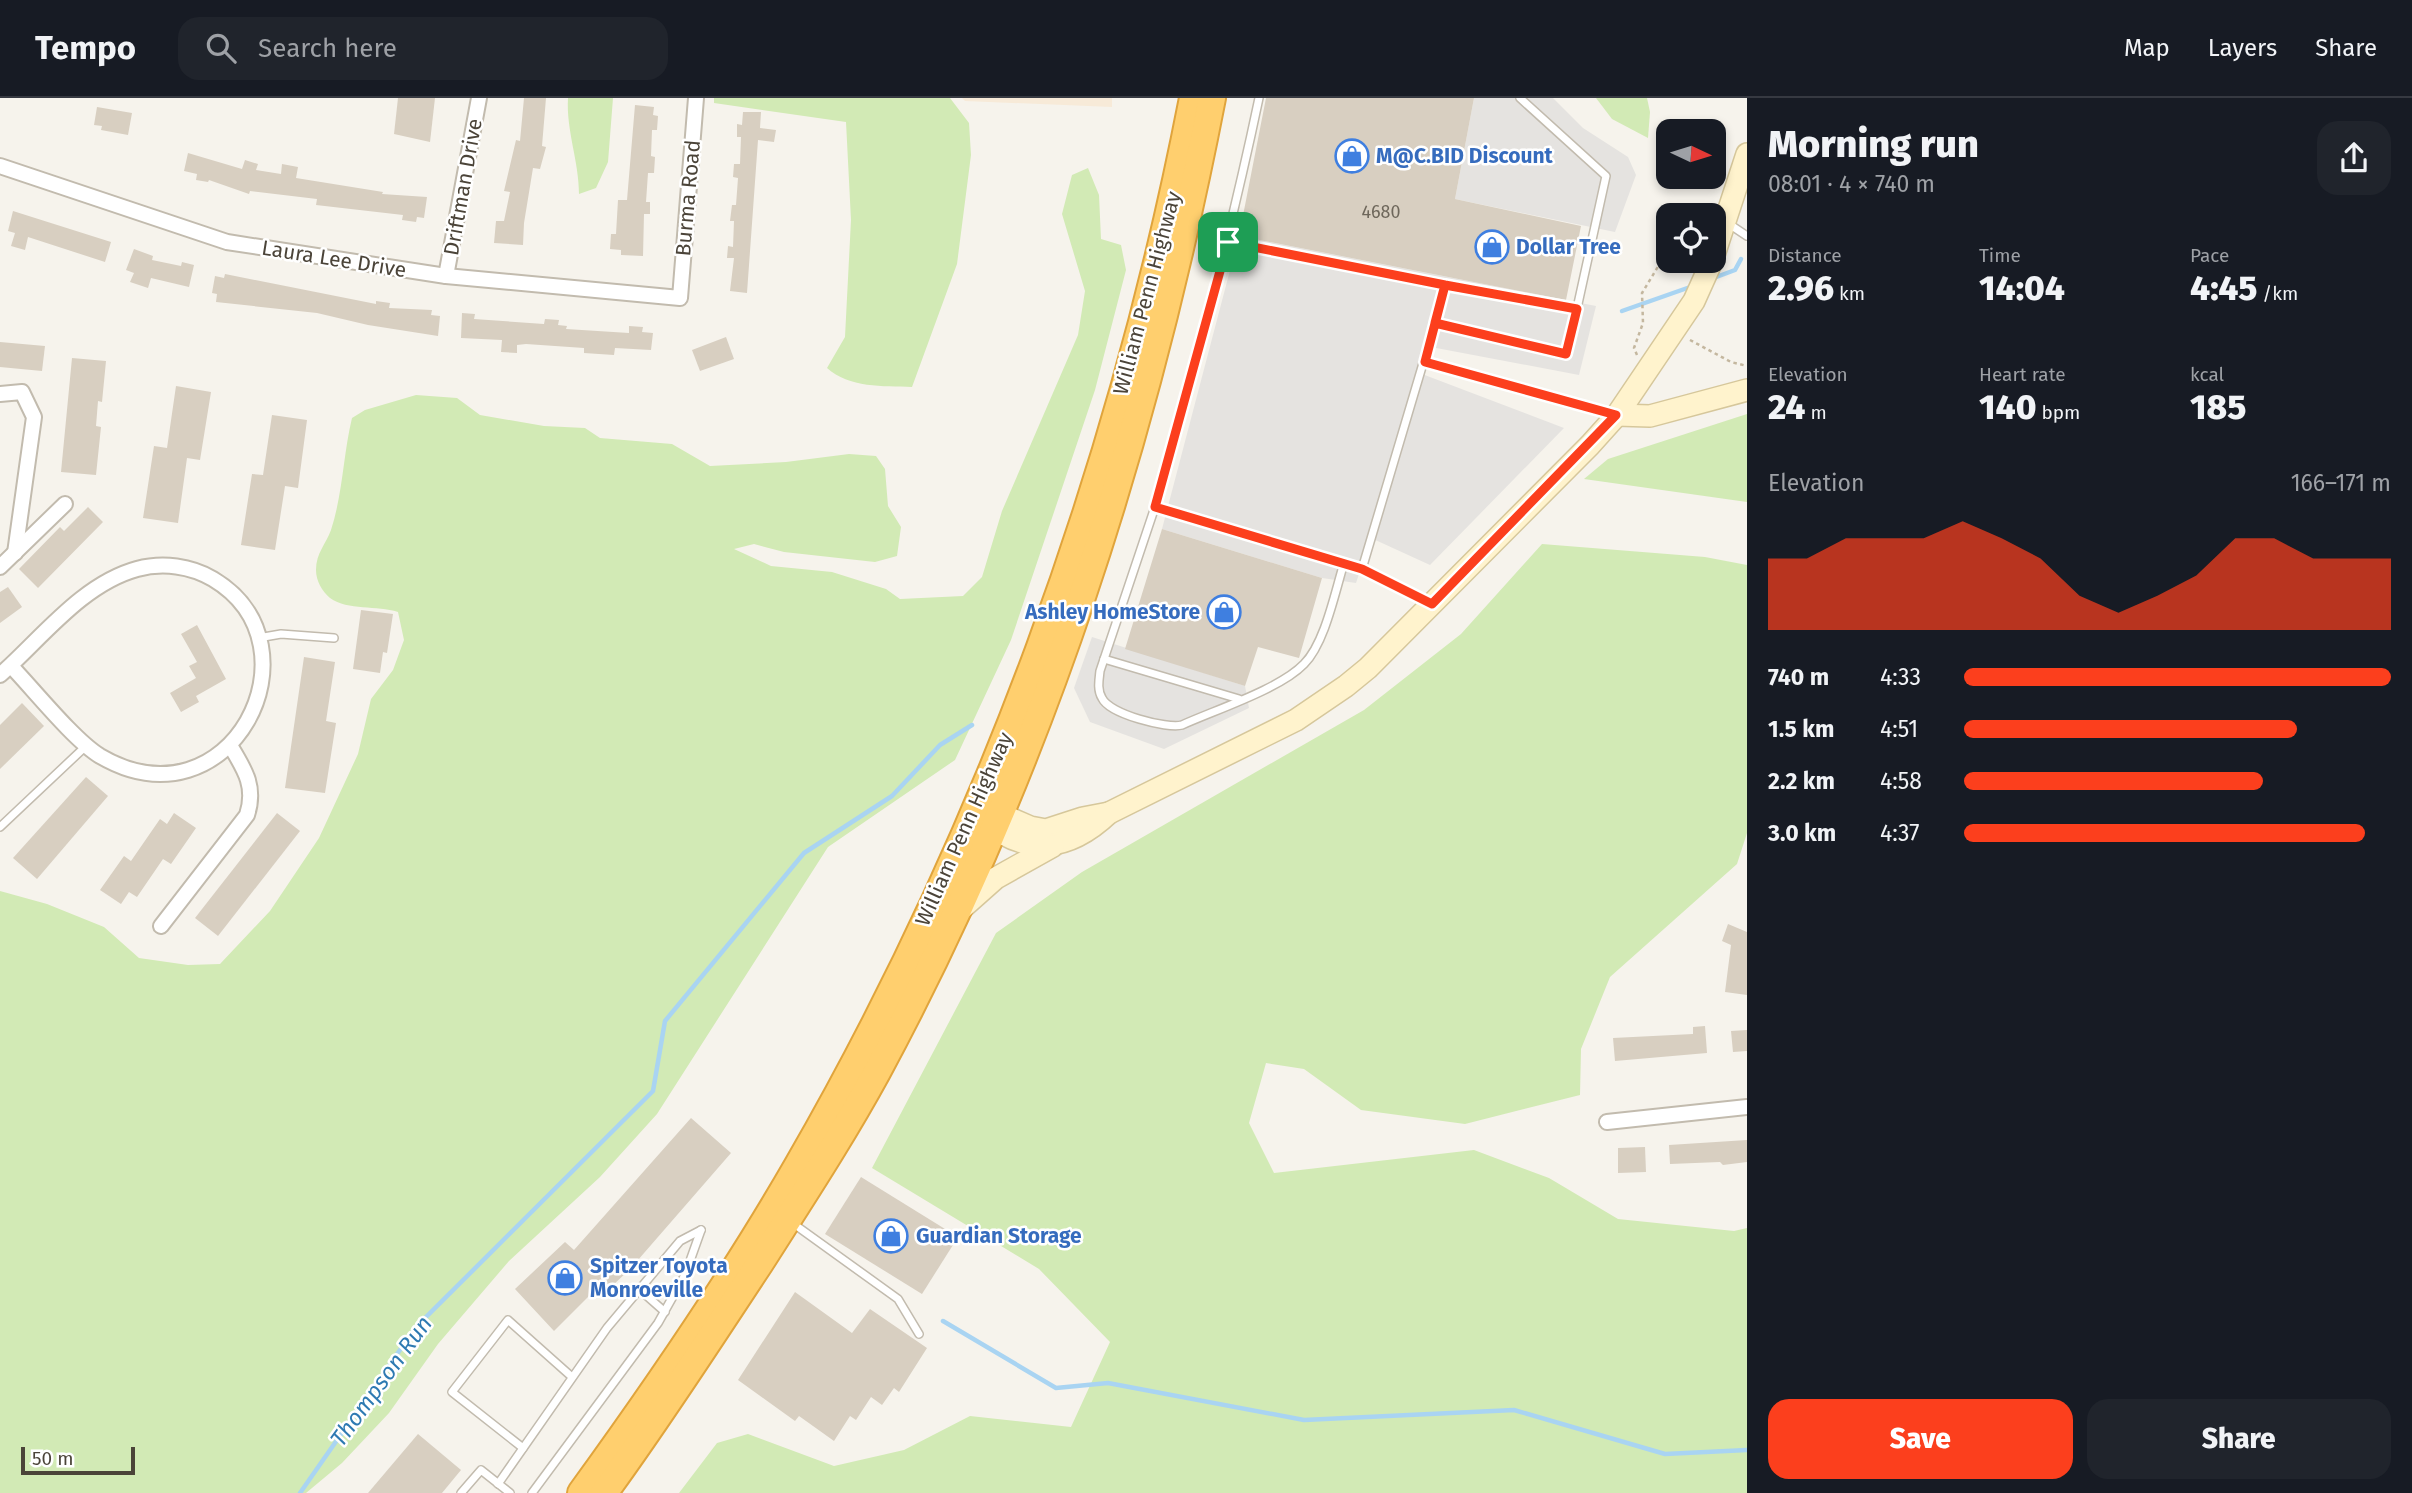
<!DOCTYPE html>
<html lang="en">
<head>
<meta charset="utf-8">
<style>
	body { margin:0; font-family:"Fira Sans",sans-serif; background:#20242c; color:#f1f3f6; height:100vh; display:flex; flex-direction:column; font-size:26px; white-space:nowrap }
	* { box-sizing:border-box; margin:0 }
	p { font-size:23px; color:#9ea1a6 }
	.icon { flex:none; width:38px; height:38px; fill:none; stroke:currentColor; stroke-width:2; stroke-linecap:round; stroke-linejoin:round }
	.map { position:relative; flex:1; overflow:hidden }
	.drawer { display:flex; flex-direction:column; background:#171b24; width:665px }
	.drawer>* { flex:none }
	.needle { width:46px; rotate:94deg }
	.buttons { position:absolute; left:1656px; top:21px; display:grid; gap:14px }
	.buttons a { display:grid; place-items:center; width:70px; height:70px; border-radius:14px; background:#171b24; box-shadow:0 4px 10px #0003; font-size:35px }
	.scale { position:absolute; left:21px; bottom:18px; width:114px; box-sizing:border-box; padding-left:7px; border:4px solid #4b4439; border-top:0; font-size:19px; line-height:24px; white-space:nowrap; color:#4b4439; -webkit-text-stroke:5px #fff; paint-order:stroke }
	.pin { position:absolute; display:grid; place-items:center; width:60px; height:60px; color:#fff; margin:-30px; border-radius:14px; box-shadow:0 4px 10px #0006 }
	.round { display:grid; place-items:center; flex:none; width:74px; height:74px; border-radius:21px; background:#20242c }
	.summary { display:flex; align-items:center; justify-content:space-between; height:119px; padding:0 21px }
	h1 { font-size:38px; font-weight:800; line-height:52px }
	.figures { display:grid; grid-template-columns:repeat(3,1fr); gap:10px; height:119px; padding:7px 21px }
	.figures div { display:grid; align-content:center }
	.figures b { font-size:35px; font-weight:800 }
	.figures small { font-size:19px; font-weight:400 }
	.figures p { font-size:19px }
	.chart { height:196px; padding:14px 21px }
	.chart p { display:flex; justify-content:space-between }
	.chart svg { width:100%; height:126px; margin-top:7px; fill:#fc3f1d; opacity:.7 }
	.primary-button { display:flex; gap:14px; margin-top:auto; padding:14px 21px }
	.primary-button a { flex:1; height:80px; border-radius:21px; background:#fc3f1d; color:#fff; font-size:28px; font-weight:800; line-height:80px; text-align:center }
	.primary-button a+a { background:#20242c; color:#f1f3f6 }
	ul { padding:0 21px; list-style:none; font-size:23px }
	li { display:grid; grid-template-columns:112px 84px 1fr; align-items:center; height:52px }
	li i { height:18px; border-radius:9px; background:#fc3f1d }
	header { display:flex; align-items:center; gap:42px; box-sizing:border-box; height:98px; padding:0 35px; background:#171b24; border-bottom:2px solid #363941 }
	header strong { font-size:33px }
	nav { display:flex; gap:38px; margin-inline-start:auto; font-size:24px }
	.search { width:490px; height:63px; background:#20242c; display:flex; align-items:center; gap:18px; box-sizing:border-box; padding:0 24px; border-radius:21px; color:#9ea1a6; font-size:26px }
	main { display:flex; flex:1; min-height:0 }
	.map>svg:first-child { display:block }
</style>
</head>
<body>
<header>
<strong>Tempo</strong>
<div class="search"><svg class="icon" aria-label="search" viewBox="0 0 24 24"><circle cx="10" cy="10" r="6"/><path d="M15 15l6 6"/></svg>Search here</div>
<nav><a>Map</a><a>Layers</a><a>Share</a></nav>
</header>
<main>
<div class="map">
<svg width="1747" height="1395" viewBox="0 0 1747 1395">
	<rect width="100%" height="100%" fill="#f6f3ec"/>
	<!-- commercial -->
	<path fill="#f7ead8" d="M 962,0 L 1112,0 L 1112,9 L 965,3 Z"/>
	<!-- green -->
	<g fill="#d2eab5">
		<path d="M 568,0 L 613,0 L 608,64 L 596,90 L 579,96 C 579,63 566,32 568,0 Z"/>
		<path d="M 714,0 L 950,0 L 969,25 L 971,57 L 957,166 L 912,289 C 883,288 849,290 827,270 L 845,239 L 851,122 L 846,24 L 714,5 Z"/>
		<path d="M 1596,0 L 1647,0 L 1650,14 L 1648,40 L 1612,21 Z"/>
		<path d="M 1088,70 L 1099,97 L 1101,141 L 1121,147 L 1126,172 L 1095,292 L 1011,542 L 955,662 L 828,749 L 657,1016 L 600,1079 L 509,1163 L 438,1246 L 389,1315 L 342,1365 L 306,1395 L 0,1395 L 0,793 L 47,806 L 104,829 L 139,860 L 188,867 L 220,866 L 270,813 L 319,740 L 358,656 L 371,601 L 393,572 L 404,542 L 398,514 C 377,507 348,513 330,500 C 322,493 316,483 316,472 C 316,455 326,446 331,432 C 343,395 343,357 352,320 L 365,312 L 416,297 L 457,300 L 480,317 L 544,328 L 585,330 L 600,340 L 672,346 L 710,368 L 786,364 L 849,356 L 876,358 L 885,371 L 888,408 L 901,429 L 897,458 L 875,464 L 784,454 L 754,446 L 734,451 L 771,468 L 832,474 L 886,491 L 900,501 L 963,498 L 982,479 L 1002,413 L 1078,237 L 1085,193 L 1062,116 L 1072,77 Z"/>
		<path d="M 1747,316 L 1747,404 L 1584,381 L 1608,361 Z"/>
		<path d="M 1542,446 L 1705,459 L 1747,467 L 1747,735 L 1737,766 L 1610,879 L 1581,951 L 1580,997 L 1465,1026 L 1361,1012 L 1304,971 L 1266,965 L 1249,1025 L 1274,1075 L 1474,1052 L 1549,1080 L 1618,1121 L 1734,1133 L 1747,1130 L 1747,1395 L 679,1395 L 717,1345 L 748,1336 L 834,1368 L 904,1352 L 970,1318 L 1071,1329 L 1110,1244 L 1039,1171 L 872,1070 L 996,835 L 1082,774 L 1364,612 L 1461,536 Z"/>
	</g>
	<!-- parking -->
	<g fill="#e5e3e0">
		<path d="M 1474,0 L 1553,0 L 1583,30 L 1628,59 L 1636,77 L 1615,134 L 1455,101 Z"/>
		<path d="M 1239,138 L 1596,208 L 1579,277 L 1431,249 L 1422,276 L 1564,330 L 1430,467 L 1371,440 L 1356,485 L 1322,480 L 1162,431 Z"/>
		<path d="M 1092,539 L 1245,588 L 1249,610 L 1164,651 L 1090,624 L 1074,590 Z"/>
	</g>
	<g fill="none" stroke-linecap="round" stroke-linejoin="round">
		<!-- stream -->
		<g stroke="#a9d4f2" stroke-width="4.5">
			<path d="M 1711,181 L 1735,172 L 1741,161"/>
			<path d="M 1622,213 L 1693,188"/>
			<path d="M 943,1223 L 1056,1290 L 1108,1285 L 1304,1322 L 1514,1312 L 1665,1356 L 1747,1352"/>
			<path d="M 300,1395 L 416,1229 L 653,993 L 665,923 L 804,755 L 892,698 L 940,647 L 972,627"/>
		</g>
	</g>
	<!-- building -->
	<g fill="#d8cfc1">
		<path d="M 398,0 L 435,0 L 430,44 L 394,36 Z"/>
		<path d="M 524,0 L 546,0 L 542,48 L 546,49 L 540,71 L 533,70 L 524,125 L 523,147 L 494,145 L 496,123 L 504,123 L 510,94 L 504,93 L 516,42 L 520,43 Z"/>
		<path d="M 1266,0 L 1474,0 L 1455,101 L 1581,128 L 1566,202 L 1239,138 Z"/>
		<path d="M 635,7 L 654,9 L 653,17 L 658,18 L 657,32 L 652,32 L 651,58 L 655,59 L 654,75 L 648,75 L 646,104 L 650,104 L 650,116 L 644,116 L 643,158 L 621,157 L 621,152 L 610,151 L 611,136 L 616,136 L 618,102 L 627,102 Z"/>
		<path d="M 97,9 L 132,15 L 128,37 L 101,32 L 102,28 L 94,27 Z"/>
		<path d="M 743,14 L 761,14 L 760,30 L 776,32 L 774,44 L 758,42 L 747,195 L 730,193 L 734,160 L 727,160 L 728,148 L 733,149 L 734,123 L 730,123 L 732,107 L 736,107 L 738,80 L 733,79 L 734,66 L 740,66 L 741,39 L 737,39 L 737,26 L 742,27 Z"/>
		<path d="M 188,55 L 242,71 L 245,62 L 258,66 L 256,72 L 281,76 L 282,66 L 298,69 L 296,80 L 383,94 L 382,96 L 427,99 L 424,120 L 417,119 L 416,124 L 402,122 L 403,117 L 316,107 L 317,101 L 250,93 L 249,96 L 209,82 L 208,84 L 196,82 L 197,76 L 184,73 Z"/>
		<path d="M 13,113 L 111,144 L 105,164 L 28,139 L 25,152 L 11,148 L 15,135 L 8,133 Z"/>
		<path d="M 134,151 L 153,158 L 152,162 L 181,168 L 182,164 L 194,167 L 189,189 L 151,180 L 148,190 L 130,184 L 134,175 L 126,172 Z"/>
		<path d="M 225,176 L 376,206 L 376,203 L 390,205 L 389,210 L 432,212 L 431,217 L 440,218 L 438,238 L 368,227 L 317,215 L 216,204 L 217,196 L 212,195 L 215,178 L 224,180 Z"/>
		<path d="M 462,215 L 475,216 L 474,221 L 544,226 L 545,221 L 559,222 L 558,227 L 567,228 L 566,231 L 629,235 L 629,228 L 643,229 L 642,234 L 653,235 L 651,252 L 615,250 L 614,257 L 584,255 L 584,250 L 526,246 L 517,247 L 517,255 L 501,254 L 502,242 L 461,240 Z"/>
		<path d="M 726,239 L 734,261 L 700,273 L 692,252 Z"/>
		<path d="M 0,244 L 45,248 L 42,273 L 0,269 Z"/>
		<path d="M 72,260 L 106,263 L 102,304 L 98,303 L 96,328 L 101,329 L 96,377 L 61,374 Z"/>
		<path d="M 176,288 L 211,294 L 200,362 L 187,360 L 178,425 L 143,420 L 154,348 L 167,350 Z"/>
		<path d="M 272,317 L 307,322 L 298,390 L 285,388 L 275,452 L 241,447 L 252,376 L 263,377 Z"/>
		<path d="M 88,409 L 103,424 L 38,490 L 19,471 L 60,429 L 64,433 Z"/>
		<path d="M 1162,431 L 1322,480 L 1299,560 L 1258,549 L 1245,588 L 1125,551 Z"/>
		<path d="M 8,489 L 22,509 L 0,525 L 0,494 Z"/>
		<path d="M 361,512 L 393,516 L 387,555 L 383,554 L 380,575 L 353,571 Z"/>
		<path d="M 197,527 L 226,581 L 196,598 L 199,604 L 181,614 L 170,595 L 196,580 L 189,568 L 197,564 L 181,536 Z"/>
		<path d="M 304,559 L 335,564 L 326,623 L 336,625 L 325,695 L 285,690 Z"/>
		<path d="M 22,605 L 44,628 L 0,671 L 0,627 Z"/>
		<path d="M 86,679 L 108,698 L 37,781 L 13,760 Z"/>
		<path d="M 174,715 L 196,730 L 171,766 L 163,761 L 137,799 L 129,794 L 121,806 L 100,792 L 124,758 L 131,763 L 160,721 L 167,726 Z"/>
		<path d="M 277,715 L 300,733 L 218,838 L 195,820 Z"/>
		<path d="M 1728,826 L 1747,834 L 1747,897 L 1725,894 L 1731,847 L 1722,843 Z"/>
		<path d="M 1705,928 L 1707,955 L 1615,963 L 1613,940 L 1693,936 L 1693,929 Z"/>
		<path d="M 1747,932 L 1747,953 L 1733,954 L 1731,933 Z"/>
		<path d="M 691,1020 L 731,1055 L 631,1170 L 610,1190 L 603,1184 L 554,1233 L 515,1191 L 565,1144 L 574,1152 Z"/>
		<path d="M 1747,1042 L 1747,1064 L 1723,1067 L 1720,1064 L 1670,1066 L 1669,1047 Z"/>
		<path d="M 1645,1049 L 1646,1074 L 1618,1075 L 1618,1050 Z"/>
		<path d="M 861,1079 L 958,1139 L 922,1196 L 825,1136 Z"/>
		<path d="M 795,1194 L 852,1235 L 870,1211 L 927,1250 L 899,1294 L 894,1290 L 882,1307 L 871,1299 L 856,1322 L 850,1318 L 834,1343 L 799,1318 L 795,1323 L 738,1282 Z"/>
		<path d="M 418,1336 L 461,1372 L 442,1395 L 368,1395 Z"/>
	</g>
	<g fill="none" stroke-linecap="round" stroke-linejoin="round">
		<defs>
			<g id="lane">
				<path d="M 1259,0 C 1230,138 1194,274 1155,409 L 1362,471 L 1435,225 L 1567,256 L 1606,78 L 1520,0"/>
				<path d="M 1726,124 L 1747,138"/>
				<path d="M 1228,144 L 1445,187 L 1435,225"/>
				<path d="M 1445,187 L 1577,210"/>
				<path d="M 1425,264 L 1613,316"/>
				<path d="M 1155,409 L 1100,573 C 1099,582 1097,592 1102,600 C 1109,616 1167,631 1182,627 C 1215,612 1280,591 1304,566 C 1325,545 1335,494 1344,465"/>
				<path d="M 1362,471 L 1430,505"/>
				<path d="M 258,540 L 281,536 L 334,540"/>
				<path d="M 1104,561 L 1239,601"/>
				<path d="M 0,729 L 86,648"/>
				<path d="M 791,1124 L 898,1201 L 919,1236"/>
				<path d="M 639,1191 L 665,1214"/>
				<path d="M 523,1350 L 452,1294 L 508,1222 L 572,1279"/>
				<path d="M 498,1386 L 607,1230 L 680,1143 L 701,1132"/>
				<path d="M 461,1395 L 481,1372 L 510,1395"/>
				<path d="M 532,1395 L 658,1225 L 685,1177 L 701,1132"/>
			</g>
			<g id="street">
				<path d="M 0,68 L 227,144 L 446,178 L 680,200 L 696,0"/>
				<path d="M 446,178 L 479,0"/>
				<path d="M 0,296 L 22,294 L 34,319 L 15,455"/>
				<path d="M 0,469 L 65,406"/>
				<path d="M 0,577 C 41,541 82,486 137,471 C 163,464 191,468 213,481 C 325,548 230,734 100,658 C 74,642 34,592 11,568"/>
				<path d="M 161,828 L 247,717 C 256,689 245,672 231,649"/>
				<path d="M 1607,1024 L 1747,1009"/>
			</g>
			<g id="secondary">
				<path d="M 1713,160 L 1747,56"/>
				<path d="M 1617,317 L 1650,318 L 1747,292"/>
				<path d="M 984,714 L 1000,716 L 1030,729 L 1046,732 L 1083,720 L 1109,715"/>
				<path d="M 983,722 C 1027,759 1069,753 1109,715 L 1296,622 L 1346,588 L 1368,570 L 1590,347 L 1617,317 L 1694,203 L 1712,163"/>
				<path d="M 960,812 L 996,780 L 1053,748"/>
			</g>
			<g id="highway">
				<path d="M 581,1395 C 658,1289 733,1180 798,1067 C 988,738 1121,372 1193,0"/>
				<path d="M 604,1395 C 659,1320 709,1242 760,1165 C 800,1102 841,1040 877,974 C 1042,668 1146,340 1212,0"/>
			</g>
		</defs>
		<!-- lane casing -->
		<use href="#lane" stroke="#c2bbae" stroke-width="10"/>
		<!-- street casing -->
		<use href="#street" stroke="#c2bbae" stroke-width="18"/>
		<!-- secondary casing -->
		<use href="#secondary" stroke="#d6c79b" stroke-width="24"/>
		<!-- highway casing -->
		<use href="#highway" stroke="#e0a43c" stroke-width="30"/>
		<!-- path -->
		<g stroke="#c4b79f" stroke-width="2.5" stroke-dasharray="3.5 3.5" stroke-linecap="butt">
			<path d="M 1690,242 L 1731,264 L 1747,268"/>
			<path d="M 1637,257 L 1634,250 L 1643,225 L 1642,195 L 1668,152"/>
		</g>
		<!-- lane -->
		<use href="#lane" stroke="#fff" stroke-width="7"/>
		<!-- street -->
		<use href="#street" stroke="#fff" stroke-width="14"/>
		<!-- secondary -->
		<use href="#secondary" stroke="#fff3cd" stroke-width="21"/>
		<!-- highway -->
		<use href="#highway" stroke="#ffcf6e" stroke-width="26"/>
	</g>
	<g fill="none" stroke-linecap="round" stroke-linejoin="round">
		<defs>
			<path id="route" d="M 1228,144 L 1155,409 L 1362,471 L 1432,506 L 1616,317 L 1425,264 L 1445,187 L 1577,211 L 1566,256 L 1435,225 L 1445,187 L 1228,144"/>
		</defs>
		<!-- route casing -->
		<use href="#route" stroke="#fff" stroke-width="14"/>
		<!-- route -->
		<use href="#route" stroke="#fc3f1d" stroke-width="9"/>
	</g>
	<!-- icons -->
	<defs>
		<symbol id="shop-ring" viewBox="-11 -11 22 22"><circle r="9.5" fill="#fff" stroke="#3f7fe0" stroke-width="1.5"/><path d="M-5-2.5h2.3a2.7 3.5 0 0 1 5.4 0H5L5.5 6h-11ZM-1.5-2.5h3a1.5 2.3 0 0 0-3 0Z" fill="#3f7fe0"/></symbol>
	</defs>
	<g fill-rule="evenodd">
		<use href="#shop-ring" x="1333" y="39" width="38" height="38"/>
		<use href="#shop-ring" x="1473" y="130" width="38" height="38"/>
		<use href="#shop-ring" x="1205" y="495" width="38" height="38"/>
		<use href="#shop-ring" x="872" y="1119" width="38" height="38"/>
		<use href="#shop-ring" x="546" y="1161" width="38" height="38"/>
	</g>
	<g text-anchor="middle" dominant-baseline="central" stroke-width="5" stroke-linejoin="round" paint-order="stroke">
		<!-- number labels -->
		<g font-size="18" fill="#6e675b">
			<text x="1381" y="114">4680</text>
		</g>
		<!-- shop labels -->
		<g font-size="21" font-weight="bold" fill="#366cbe" stroke="#fff" text-anchor="start">
			<text x="1376" y="58">M@C.BID Discount</text>
			<text x="1516" y="149">Dollar Tree</text>
			<text x="1200" y="514" text-anchor="end">Ashley HomeStore</text>
			<text x="916" y="1138">Guardian Storage</text>
			<text x="590" y="1168">Spitzer Toyota<tspan x="590" dy="24">Monroeville</tspan></text>
		</g>
		<!-- street labels -->
		<g font-size="21" fill="#4b4439" stroke="#fff">
			<text transform="translate(463 89) rotate(-80)">Driftman Drive</text>
			<text transform="translate(688 100) rotate(-85)">Burma Road</text>
			<text transform="translate(334 161) rotate(9)">Laura Lee Drive</text>
			<text transform="translate(1147 195) rotate(-75)">William Penn Highway</text>
			<text transform="translate(964 731) rotate(-66)">William Penn Highway</text>
		</g>
		<!-- water labels -->
		<g font-size="23" font-style="italic" fill="#2e7ab2" stroke="#fff">
			<text transform="translate(381 1283) rotate(-54)">Thompson Run</text>
		</g>
	</g>
</svg>
<div class="buttons">
<a><svg class="needle" viewBox="-14 -14 28 28"><path d="M0-13l5 13h-10z" fill="#e53935"/><path d="M0 13l5-13h-10z" fill="#9ea1a6"/></svg></a>
<a><svg class="icon" aria-label="locate" viewBox="0 0 24 24"><circle cx="12" cy="12" r="6"/><path d="M12 2v4M12 18v4M2 12h4M18 12h4"/></svg></a>
</div>
<div class="scale">50 m</div>
<div class="pin" style="left:1228px;top:144px;background:#1e9e55"><svg class="icon" aria-label="arrive" viewBox="0 0 24 24"><path d="M6 21V4h12l-3 4 3 4H6"/></svg></div>
</div>
<section class="drawer">
<div class="summary"><div><h1>Morning run</h1><p>08:01 · 4 × 740 m</p></div><a class="round"><svg class="icon" aria-label="share" viewBox="0 0 24 24"><path d="M12 15V3M7 8l5-5 5 5M5 13v7h14v-7"/></svg></a></div>
<div class="figures">
<div><p>Distance</p><b>2.96<small> km</small></b></div>
<div><p>Time</p><b>14:04</b></div>
<div><p>Pace</p><b>4:45<small> /km</small></b></div>
</div>
<div class="figures">
<div><p>Elevation</p><b>24<small> m</small></b></div>
<div><p>Heart rate</p><b>140<small> bpm</small></b></div>
<div><p>kcal</p><b>185</b></div>
</div>
<div class="chart"><p><span>Elevation</span>166–171 m</p>
<svg viewBox="0 0 160 44" preserveAspectRatio="none"><path d="M0 44V19L10 19L20 12L30 12L40 12L50 6L60 12L70 19L80 32L90 38L100 32L110 25L120 12L130 12L140 19L150 19L160 19V44z"/></svg>
</div>
<ul>
<li><b>740 m</b>4:33<i style="width:100%"></i></li>
<li><b>1.5 km</b>4:51<i style="width:78%"></i></li>
<li><b>2.2 km</b>4:58<i style="width:70%"></i></li>
<li><b>3.0 km</b>4:37<i style="width:94%"></i></li>
</ul>
<div class="primary-button"><a>Save</a><a>Share</a></div>
</section>
</main>
</body>
</html>
